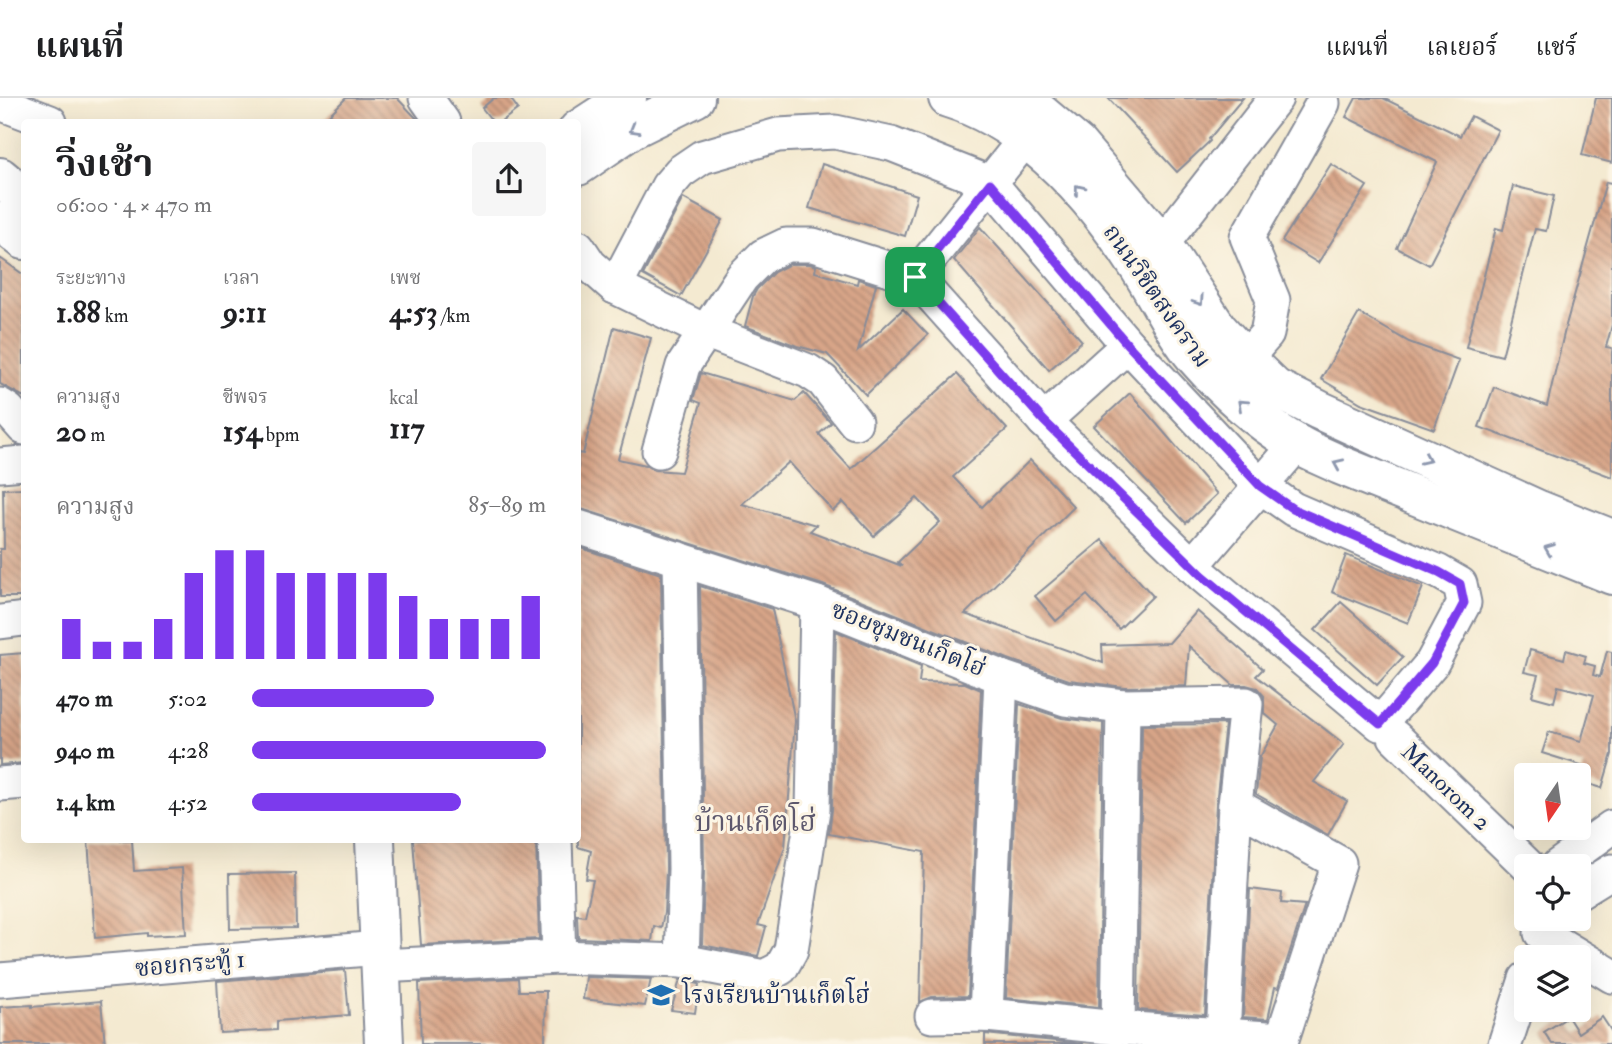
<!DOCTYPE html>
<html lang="th">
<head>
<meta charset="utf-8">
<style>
	body { margin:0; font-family:"IM FELL Double Pica","Noto Serif Thai",serif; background:#f6f6f6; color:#202124; height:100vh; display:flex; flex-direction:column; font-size:26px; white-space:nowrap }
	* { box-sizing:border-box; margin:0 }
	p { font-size:23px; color:#757577 }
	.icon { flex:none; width:38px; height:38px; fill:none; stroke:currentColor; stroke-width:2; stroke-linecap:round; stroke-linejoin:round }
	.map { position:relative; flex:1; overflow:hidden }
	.panel { position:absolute; left:21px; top:21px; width:560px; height:724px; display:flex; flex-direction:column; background:#fff; border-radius:7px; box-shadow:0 7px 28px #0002 }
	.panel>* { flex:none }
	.needle { width:46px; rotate:193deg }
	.fabs { position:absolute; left:1514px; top:665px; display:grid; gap:14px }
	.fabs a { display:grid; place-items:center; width:77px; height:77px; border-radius:7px; background:#fff; box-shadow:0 7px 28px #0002; font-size:35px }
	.pin { position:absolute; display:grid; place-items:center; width:60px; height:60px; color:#fff; margin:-30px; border-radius:14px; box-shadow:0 4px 10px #0006 }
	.round { display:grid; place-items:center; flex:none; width:74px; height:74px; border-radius:7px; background:#f6f6f6 }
	.overview { display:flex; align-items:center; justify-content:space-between; height:119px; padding:0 35px }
	h1 { font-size:38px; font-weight:700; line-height:52px }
	.stats { display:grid; grid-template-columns:repeat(3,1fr); gap:10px; height:119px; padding:7px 35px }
	.stats div { display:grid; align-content:center }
	.stats b { font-size:30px; font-weight:700 }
	.stats small { font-size:19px; font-weight:400 }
	.stats p { font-size:19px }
	.chart { height:196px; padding:14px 35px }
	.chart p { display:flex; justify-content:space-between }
	.chart svg { width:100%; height:126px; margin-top:7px; stroke:#7c3aed; stroke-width:6 }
	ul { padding:0 35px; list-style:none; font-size:23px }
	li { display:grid; grid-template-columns:112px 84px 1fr; align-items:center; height:52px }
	li i { height:18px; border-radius:9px; background:#7c3aed }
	header { display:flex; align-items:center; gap:42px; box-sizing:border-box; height:98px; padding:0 35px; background:#fff; border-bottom:2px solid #e0e0e0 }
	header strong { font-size:33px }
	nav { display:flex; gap:38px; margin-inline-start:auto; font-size:24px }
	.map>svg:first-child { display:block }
</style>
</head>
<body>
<header>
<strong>แผนที่</strong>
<nav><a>แผนที่</a><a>เลเยอร์</a><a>แชร์</a></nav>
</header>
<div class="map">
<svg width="1612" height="946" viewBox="0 0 1612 946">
	<defs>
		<pattern id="building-back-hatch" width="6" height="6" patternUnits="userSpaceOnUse" patternTransform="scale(1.75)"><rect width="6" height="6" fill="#d8a588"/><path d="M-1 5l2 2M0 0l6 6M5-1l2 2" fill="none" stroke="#ae8772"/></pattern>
	</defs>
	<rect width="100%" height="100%" fill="#fcf5e5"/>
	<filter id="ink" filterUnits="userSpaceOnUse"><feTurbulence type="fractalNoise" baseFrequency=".0143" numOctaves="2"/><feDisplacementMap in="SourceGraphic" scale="14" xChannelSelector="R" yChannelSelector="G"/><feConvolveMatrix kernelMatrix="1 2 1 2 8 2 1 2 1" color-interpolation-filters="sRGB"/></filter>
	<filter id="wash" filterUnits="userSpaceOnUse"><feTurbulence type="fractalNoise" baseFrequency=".00686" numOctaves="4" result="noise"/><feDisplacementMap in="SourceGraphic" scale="28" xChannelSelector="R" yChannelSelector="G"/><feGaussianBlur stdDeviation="1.57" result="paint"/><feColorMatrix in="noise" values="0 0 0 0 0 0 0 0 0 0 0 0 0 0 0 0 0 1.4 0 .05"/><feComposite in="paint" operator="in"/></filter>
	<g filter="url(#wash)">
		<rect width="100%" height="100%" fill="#f4ead1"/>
		<g id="blocks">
			<!-- building -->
			<g fill="url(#building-back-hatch)" fill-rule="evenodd">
				<path d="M 346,0 L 397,0 L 420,24 L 322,24 Z"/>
				<path d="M 494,0 L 510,0 L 518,11 L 501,24 L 493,24 L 482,10 Z"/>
				<path d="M 1108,0 L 1243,0 L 1209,41 L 1210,43 L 1177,74 Z"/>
				<path d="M 1356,0 L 1383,0 L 1460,38 L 1471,18 L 1498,32 L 1429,167 L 1397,150 L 1437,64 L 1346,19 Z"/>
				<path d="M 1596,0 L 1612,0 L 1612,65 L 1582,57 Z"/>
				<path d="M 822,66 L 917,97 L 905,138 L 809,110 Z"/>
				<path d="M 1331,66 L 1367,88 L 1318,165 L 1282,143 Z"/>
				<path d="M 1606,84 L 1612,85 L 1612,227 L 1606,249 L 1612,250 L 1612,379 L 1479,329 L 1494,289 L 1547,308 L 1566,227 Z"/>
				<path d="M 1513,88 L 1554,98 L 1546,133 L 1535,131 L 1502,258 L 1466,249 L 1496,130 L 1503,132 Z"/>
				<path d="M 683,100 L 723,122 L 681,198 L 643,177 Z"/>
				<path d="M 980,129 L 1082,243 L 1049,272 L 954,162 Z"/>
				<path d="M 0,160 L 24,177 L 24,299 L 0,286 Z"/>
				<path d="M 790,166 L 810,166 L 816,168 L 815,174 L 857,186 L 858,181 L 876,187 L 858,253 L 903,211 L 928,237 L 866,297 L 827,256 L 797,248 L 745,228 L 753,198 L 757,191 L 774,174 Z"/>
				<path d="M 1359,215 L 1409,244 L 1459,262 L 1434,331 L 1361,305 L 1321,281 Z"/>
				<path d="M 614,229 L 651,240 L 618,361 L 646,367 L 654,372 L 681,374 L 701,305 L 693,302 L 701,275 L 795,303 L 804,295 L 831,325 L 819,336 L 851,371 L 957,276 L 1007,331 L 953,379 L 982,409 L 1030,362 L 1074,409 L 965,516 L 1103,565 L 1102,547 L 1169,545 L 1197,513 L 1263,571 L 1256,578 L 1344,646 L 1314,684 L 1347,703 L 1328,737 L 1256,696 L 1260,659 L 1278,627 L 1264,615 L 1264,598 L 1257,590 L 1246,587 L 1233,587 L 1189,548 L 1186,588 L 1124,589 L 1069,582 L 1008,561 L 823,487 L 578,410 L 578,355 L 583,356 ZM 789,364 L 833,413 L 843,404 L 874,438 L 917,400 L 940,424 L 898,464 L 902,468 L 810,433 L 816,427 L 742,406 Z"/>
				<path d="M 1130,295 L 1217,396 L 1186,425 L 1094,328 Z"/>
				<path d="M 24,390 L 24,499 L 0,499 L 0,451 L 4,451 L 3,391 Z"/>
				<path d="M 1102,442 L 1153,498 L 1119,531 L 1087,497 L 1056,523 L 1035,498 Z"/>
				<path d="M 578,449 L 661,476 L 666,771 L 664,815 L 661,830 L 654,828 L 652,843 L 578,840 L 577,817 L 585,818 L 593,782 L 586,781 L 591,753 L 578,749 Z"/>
				<path d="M 1346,457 L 1423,489 L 1408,525 L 1332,494 Z"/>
				<path d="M 700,488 L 772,511 L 795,623 L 785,749 L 758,827 L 766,829 L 758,858 L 702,847 L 704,771 Z"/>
				<path d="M 1341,504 L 1403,559 L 1377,587 L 1315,532 Z"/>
				<path d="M 836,533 L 921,568 L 919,584 L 965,585 L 981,592 L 968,898 L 932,899 L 920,904 L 924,754 L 829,736 L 832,712 Z"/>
				<path d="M 1530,552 L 1564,561 L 1566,552 L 1586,558 L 1584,565 L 1595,568 L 1593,577 L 1600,579 L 1607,553 L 1612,554 L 1612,656 L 1602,690 L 1579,683 L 1584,668 L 1542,655 L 1549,634 L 1581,643 L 1594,597 L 1558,588 L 1554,604 L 1532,598 L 1538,577 L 1524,574 Z"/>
				<path d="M 24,555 L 24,665 L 0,667 L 0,557 Z"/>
				<path d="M 1019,606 L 1062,620 L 1103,625 L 1099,909 L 1006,900 Z"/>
				<path d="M 1225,626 L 1216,706 L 1205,917 L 1138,912 L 1142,627 Z"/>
				<path d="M 88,742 L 132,742 L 134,773 L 182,770 L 186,836 L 147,838 L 147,835 L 95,840 Z"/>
				<path d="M 413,742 L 536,742 L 539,841 L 421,847 Z"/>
				<path d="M 295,775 L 296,830 L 230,831 L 229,776 Z"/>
				<path d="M 1250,791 L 1282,795 L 1281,805 L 1305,807 L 1278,890 L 1275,889 L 1268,921 L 1243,919 Z"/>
				<path d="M 345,872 L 349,917 L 277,923 L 277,932 L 220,935 L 217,883 Z"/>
				<path d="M 586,879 L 651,881 L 645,908 L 583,901 Z"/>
				<path d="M 518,880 L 519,893 L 546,893 L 545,946 L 421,946 L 419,885 Z"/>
				<path d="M 680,882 L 699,886 L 695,915 L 671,912 Z"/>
				<path d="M 101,903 L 105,946 L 0,946 L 0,909 L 32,907 L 32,909 Z"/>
				<path d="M 1568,919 L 1578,935 L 1602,919 L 1612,934 L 1612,946 L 1552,946 L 1544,934 Z"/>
				<path d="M 985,936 L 1084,946 L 985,946 Z"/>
			</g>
		</g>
	</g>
	<g filter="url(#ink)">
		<use href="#blocks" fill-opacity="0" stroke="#888c98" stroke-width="2"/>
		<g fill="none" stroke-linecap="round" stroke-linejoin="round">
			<defs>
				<g id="minor">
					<path d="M 426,0 L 443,24"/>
					<path d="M 0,5 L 50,24"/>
					<path d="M 578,149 L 590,167 L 615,189"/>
					<path d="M 1141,161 L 1162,146 L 1276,0"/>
					<path d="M 915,179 L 1026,40"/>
					<path d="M 1245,261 L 1267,236 L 1273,202 L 1247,139 L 1323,5"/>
					<path d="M 0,307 L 8,312 L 24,330"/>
					<path d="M 1044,323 L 1128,247"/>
					<path d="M 659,353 L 683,268 L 742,179 L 763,158 L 786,147 L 813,147 L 915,179 L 1044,323 L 1202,477 L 1380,626 L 1432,565 L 1464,505 L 1460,486 L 1439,474 L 1293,411 L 1260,388 L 1128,247 L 990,85 L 891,46 L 835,34 L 778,37 L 702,59 L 680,74 L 668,88 L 615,189 L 705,233 L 808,273 L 823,283 L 855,324"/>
					<path d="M 0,367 L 24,365"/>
					<path d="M 578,429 L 817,505 L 1001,579 L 1065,601 L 1123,608 L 1246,606 L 1235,707 L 1223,937"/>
					<path d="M 680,461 L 685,771 L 682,863"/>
					<path d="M 1192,468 L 1297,346"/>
					<path d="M 0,524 L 24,521"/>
					<path d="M 1395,639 L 1528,768"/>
					<path d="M 0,686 L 24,684"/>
					<path d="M 555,742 L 559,859"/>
					<path d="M 1558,768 L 1612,729"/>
					<path d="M 1578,794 L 1612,773"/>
					<path d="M 1541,835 L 1612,878"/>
					<path d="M 380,868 L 559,859 L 682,863 L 764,879 L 781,870 L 791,852 L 813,712 L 817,505"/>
					<path d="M 0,882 L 379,850"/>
					<path d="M 986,917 L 1001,579"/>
					<path d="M 932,918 L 986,917 L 1118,930 L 1282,941 L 1339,765 L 1235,707"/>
					<path d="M 1118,930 L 1123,608"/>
					<path d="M 1505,946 L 1526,881"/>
				</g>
				<g id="major">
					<path d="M 948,0 C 1029,25 1091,96 1136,165 C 1157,196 1172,232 1196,260 C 1225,293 1258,324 1297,346 C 1310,354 1326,360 1340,367 L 1612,477"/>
					<path d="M 1014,0 L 1039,14 L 1077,46 L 1162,146 L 1218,231 L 1245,261 L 1275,290 L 1319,312 L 1539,412 L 1612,441"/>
					<path d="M 578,32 L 627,0"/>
					<path d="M 578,68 L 632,31 L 695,0"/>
					<path d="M 0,79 L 24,99"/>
					<path d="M 0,123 L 24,142"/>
					<path d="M 375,742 L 384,946"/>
				</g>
			</defs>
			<!-- minor casing -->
			<use href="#minor" stroke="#888c98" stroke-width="37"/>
			<!-- major casing -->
			<use href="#major" stroke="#888c98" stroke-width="42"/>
			<!-- minor -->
			<use href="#minor" stroke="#fff" stroke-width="33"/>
			<!-- major -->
			<use href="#major" stroke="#fff" stroke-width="38"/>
		</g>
		<!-- one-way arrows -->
		<defs><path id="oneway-chevron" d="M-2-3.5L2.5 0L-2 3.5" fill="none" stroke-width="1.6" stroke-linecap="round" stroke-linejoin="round" transform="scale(1.75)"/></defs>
		<g stroke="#8d97ae">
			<use href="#oneway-chevron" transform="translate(634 31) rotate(150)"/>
			<use href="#oneway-chevron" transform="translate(1079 91) rotate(-129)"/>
			<use href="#oneway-chevron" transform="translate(1199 203) rotate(56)"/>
			<use href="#oneway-chevron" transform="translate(1242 306) rotate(-138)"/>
			<use href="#oneway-chevron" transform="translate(1426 361) rotate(24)"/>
			<use href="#oneway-chevron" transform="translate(1338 366) rotate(-156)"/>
			<use href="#oneway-chevron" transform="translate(1549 451) rotate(-158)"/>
		</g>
	</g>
	<g fill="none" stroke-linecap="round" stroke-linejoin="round" filter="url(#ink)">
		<defs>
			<path id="route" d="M 990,85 L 1128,247 L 1260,388 L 1293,411 L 1439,474 L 1460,486 L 1464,505 L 1432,565 L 1380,626 L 1202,477 L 1044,323 L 915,179 Z"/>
		</defs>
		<!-- route casing -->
		<use href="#route" stroke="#fff" stroke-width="14"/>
		<!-- route -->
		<use href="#route" stroke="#7c3aed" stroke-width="9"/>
	</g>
	<!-- icons -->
	<defs>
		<symbol id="school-bare" viewBox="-9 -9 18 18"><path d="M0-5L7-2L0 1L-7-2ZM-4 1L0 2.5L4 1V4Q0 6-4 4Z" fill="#1f6fb2" stroke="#fcf5e5" stroke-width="2.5" paint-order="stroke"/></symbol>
	</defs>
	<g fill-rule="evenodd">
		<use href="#school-bare" x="642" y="878" width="38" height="38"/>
	</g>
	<g text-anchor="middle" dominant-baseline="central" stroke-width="6" stroke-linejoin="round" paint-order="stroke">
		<!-- street labels -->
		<g font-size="24" fill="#1b2f5e" stroke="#fcf5e5">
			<text transform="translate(1157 198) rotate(55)">ถนนวิชิตสงคราม</text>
			<text transform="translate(908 541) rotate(22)">ซอยชุมชนเก็ตโฮ่</text>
			<text transform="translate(1446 689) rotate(44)">Manorom 2</text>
			<text transform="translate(190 866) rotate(-5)">ซอยกระทู้ 1</text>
		</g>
		<!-- poi labels -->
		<g font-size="24" fill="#1b2f5e" stroke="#fcf5e5" text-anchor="start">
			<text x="682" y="897">โรงเรียนบ้านเก็ตโฮ่</text>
		</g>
		<!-- quarter labels -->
		<g font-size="28" fill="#5d586d" stroke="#fcf5e5">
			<text x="755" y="724">บ้านเก็ตโฮ่</text>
		</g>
	</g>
</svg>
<div class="fabs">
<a><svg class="needle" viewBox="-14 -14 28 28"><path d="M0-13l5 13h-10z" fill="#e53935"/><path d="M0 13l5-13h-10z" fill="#757577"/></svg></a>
<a><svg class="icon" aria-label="locate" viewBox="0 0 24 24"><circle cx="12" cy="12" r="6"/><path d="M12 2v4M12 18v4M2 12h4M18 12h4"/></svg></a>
<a><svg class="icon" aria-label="layers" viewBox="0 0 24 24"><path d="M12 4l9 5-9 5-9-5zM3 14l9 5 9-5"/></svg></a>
</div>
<div class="pin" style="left:915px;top:179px;background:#1e9e55"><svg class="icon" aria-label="arrive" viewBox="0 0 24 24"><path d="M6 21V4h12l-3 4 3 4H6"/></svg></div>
<section class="panel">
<div class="overview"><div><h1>วิ่งเช้า</h1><p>06:00 · 4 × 470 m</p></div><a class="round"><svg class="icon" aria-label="share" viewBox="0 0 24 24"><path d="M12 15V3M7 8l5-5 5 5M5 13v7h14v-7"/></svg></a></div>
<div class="stats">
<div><p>ระยะทาง</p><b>1.88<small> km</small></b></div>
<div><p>เวลา</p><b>9:11</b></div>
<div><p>เพซ</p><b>4:53<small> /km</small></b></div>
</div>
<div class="stats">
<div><p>ความสูง</p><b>20<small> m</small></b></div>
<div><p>ชีพจร</p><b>154<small> bpm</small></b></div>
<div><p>kcal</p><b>117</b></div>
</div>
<div class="chart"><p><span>ความสูง</span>85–89 m</p>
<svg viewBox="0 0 160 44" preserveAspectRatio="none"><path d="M5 44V30M15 44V38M25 44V38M35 44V30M45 44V14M55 44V6M65 44V6M75 44V14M85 44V14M95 44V14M105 44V14M115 44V22M125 44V30M135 44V30M145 44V30M155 44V22"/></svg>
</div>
<ul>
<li><b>470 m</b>5:02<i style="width:62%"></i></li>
<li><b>940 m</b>4:28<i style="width:100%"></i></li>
<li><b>1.4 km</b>4:52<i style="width:71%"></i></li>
</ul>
</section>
</div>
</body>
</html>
